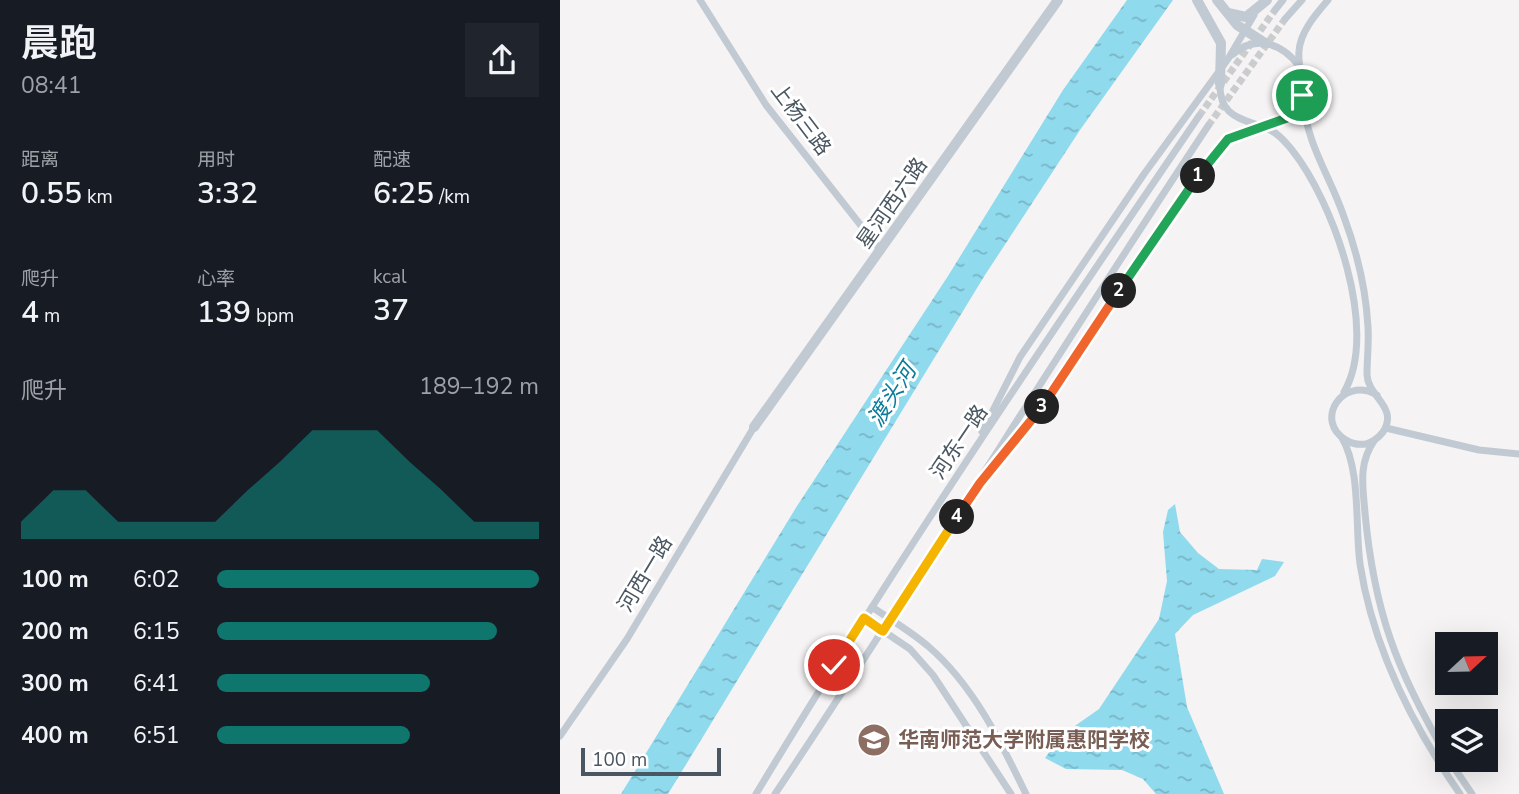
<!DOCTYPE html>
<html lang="zh">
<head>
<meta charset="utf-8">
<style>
	body { margin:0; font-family:"Nunito Sans","Noto Sans SC",sans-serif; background:#20242c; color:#f1f3f6; height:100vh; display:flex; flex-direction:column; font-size:26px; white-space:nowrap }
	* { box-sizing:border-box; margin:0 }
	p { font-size:23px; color:#9ea1a6 }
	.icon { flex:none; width:38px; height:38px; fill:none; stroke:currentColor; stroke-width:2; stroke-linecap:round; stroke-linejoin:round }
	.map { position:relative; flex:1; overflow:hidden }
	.panel { display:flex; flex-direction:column; background:#171b24; width:560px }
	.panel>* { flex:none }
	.needle { width:46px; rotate:68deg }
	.tools { position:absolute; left:875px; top:632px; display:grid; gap:14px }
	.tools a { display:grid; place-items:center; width:63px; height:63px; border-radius:0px; background:#171b24; box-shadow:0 7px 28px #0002; font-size:35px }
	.scale { position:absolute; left:21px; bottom:18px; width:140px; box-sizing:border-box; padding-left:7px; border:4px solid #4a5661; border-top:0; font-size:19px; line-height:24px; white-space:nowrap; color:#4a5661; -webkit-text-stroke:5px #fff; paint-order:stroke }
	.pin { position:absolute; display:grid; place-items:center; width:60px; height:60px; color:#fff; margin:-30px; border:4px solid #fff; border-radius:50%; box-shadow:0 2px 7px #0007 }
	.km { position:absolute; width:35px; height:35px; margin:-18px; border-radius:50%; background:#222; color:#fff; font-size:19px; line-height:35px; text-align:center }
	.round { display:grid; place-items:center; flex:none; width:74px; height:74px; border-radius:0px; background:#20242c }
	.headline { display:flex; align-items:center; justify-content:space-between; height:119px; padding:0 21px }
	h1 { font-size:38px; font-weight:600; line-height:52px }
	.figures { display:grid; grid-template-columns:repeat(3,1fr); gap:10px; height:119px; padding:7px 21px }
	.figures div { display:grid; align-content:center }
	.figures b { font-size:30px; font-weight:600 }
	.figures small { font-size:19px; font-weight:400 }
	.figures p { font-size:19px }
	.chart { height:196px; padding:14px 21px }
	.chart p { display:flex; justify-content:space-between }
	.chart svg { width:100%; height:126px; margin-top:7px; fill:#0f766e; opacity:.7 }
	ul { padding:0 21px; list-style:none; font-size:23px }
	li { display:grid; grid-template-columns:112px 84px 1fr; align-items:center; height:52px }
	li i { height:18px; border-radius:9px; background:#0f766e }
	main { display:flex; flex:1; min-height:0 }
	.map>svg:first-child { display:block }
</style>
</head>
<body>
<main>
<section class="panel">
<div class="headline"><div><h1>晨跑</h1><p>08:41</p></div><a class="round"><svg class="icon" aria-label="share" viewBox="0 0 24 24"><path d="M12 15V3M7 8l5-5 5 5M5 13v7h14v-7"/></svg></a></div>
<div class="figures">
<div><p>距离</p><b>0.55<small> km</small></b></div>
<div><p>用时</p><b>3:32</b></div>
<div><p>配速</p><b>6:25<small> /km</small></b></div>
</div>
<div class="figures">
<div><p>爬升</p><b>4<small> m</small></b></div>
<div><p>心率</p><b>139<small> bpm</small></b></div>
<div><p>kcal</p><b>37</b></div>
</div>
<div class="chart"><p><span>爬升</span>189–192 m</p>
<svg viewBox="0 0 160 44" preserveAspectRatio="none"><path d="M0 44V38L10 27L20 27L30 38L40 38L50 38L60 38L70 27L80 17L90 6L100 6L110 6L120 17L130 27L140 38L150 38L160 38V44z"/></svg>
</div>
<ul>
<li><b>100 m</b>6:02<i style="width:100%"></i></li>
<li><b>200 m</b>6:15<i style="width:87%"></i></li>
<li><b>300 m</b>6:41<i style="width:66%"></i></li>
<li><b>400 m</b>6:51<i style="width:60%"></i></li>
</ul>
</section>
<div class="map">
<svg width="959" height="794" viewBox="0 0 959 794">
	<defs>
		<pattern id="water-ripples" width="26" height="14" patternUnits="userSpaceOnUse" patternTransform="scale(1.75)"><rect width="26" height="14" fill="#90daee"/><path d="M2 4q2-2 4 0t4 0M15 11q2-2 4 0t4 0" fill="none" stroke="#78b4c4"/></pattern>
	</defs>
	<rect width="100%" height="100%" fill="#f5f3f3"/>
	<!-- water -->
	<g fill="url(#water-ripples)">
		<path d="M 567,0 L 613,0 L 520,130 L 425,275 L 108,794 L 61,794 L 237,506 L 388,276 L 503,90 Z"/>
		<path d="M 615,504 L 620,532 L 638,553 L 659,569 L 697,570 L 702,559 L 724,562 L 715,576 L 633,615 L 615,634 L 627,707 L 664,794 L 596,794 L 583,779 L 562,770 L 506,769 L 485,758 L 502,735 L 539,709 L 599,619 L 607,581 L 603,532 L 608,510 Z"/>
	</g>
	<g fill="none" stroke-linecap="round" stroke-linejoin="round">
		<!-- minor-tunnel -->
		<g stroke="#caccce" stroke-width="7" stroke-dasharray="7 3.5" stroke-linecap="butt">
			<path d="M 639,116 L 715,10"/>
			<path d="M 648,126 L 725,19"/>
		</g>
		<!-- minor -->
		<g stroke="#c1cad2" stroke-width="7">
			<path d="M 140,0 L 206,105 L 321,251"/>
			<path d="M 715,10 L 723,0"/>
			<path d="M 725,19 L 742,0"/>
			<path d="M 672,55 C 695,34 722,43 739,66"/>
			<path d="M 660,81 C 658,121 686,118 712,131 C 720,135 726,143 732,150 C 773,201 820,331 784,392"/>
			<path d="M 743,98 C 747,147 769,173 784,217 C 797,252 806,290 808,327 C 809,343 807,359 807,375 C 808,397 839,407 823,432 C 819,437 813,442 806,444 C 799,445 792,444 786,440 C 754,422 781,375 817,395"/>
			<path d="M 826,428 L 919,450 L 959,454"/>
			<path d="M 422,432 L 460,357 L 584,174 L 668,59 L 694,15"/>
			<path d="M 782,438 C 801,470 795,527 800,564 C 813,648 852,725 900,794"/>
			<path d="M 814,441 C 798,464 803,487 805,513 C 814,611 837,672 887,756"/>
			<path d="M 438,461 L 496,387 L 653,155 C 660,147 667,139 677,134 C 697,125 722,129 736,109 C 750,90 737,72 739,51 C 740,32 756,14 768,0"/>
			<path d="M 312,607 C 331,620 352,632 369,647 C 413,685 441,742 466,794"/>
			<path d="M 304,618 L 350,649 L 373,675 L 451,794"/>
			<path d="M 0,736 L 67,639 L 194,427"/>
			<path d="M 889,760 L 912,794"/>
			<path d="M 196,794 C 335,563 487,339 639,116"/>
			<path d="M 215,794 C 363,573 501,347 648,126"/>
		</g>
		<!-- tertiary -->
		<g stroke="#c1cad2" stroke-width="10">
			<path d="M 637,0 L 661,43 L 660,84"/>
			<path d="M 657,0 L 677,25 L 705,43"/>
			<path d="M 668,13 L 686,17 L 707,0"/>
			<path d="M 194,427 L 498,0"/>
		</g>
	</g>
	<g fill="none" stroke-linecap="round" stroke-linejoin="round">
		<defs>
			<path id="split-1" d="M 638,176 L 668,139 L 727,118 L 742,95"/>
			<path id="split-2" d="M 559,291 L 638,176"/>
			<path id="split-3" d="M 482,407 L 559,291"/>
			<path id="split-4" d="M 397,517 L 420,483 L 482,407"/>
			<path id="split-5" d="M 321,630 L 323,631 L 397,517"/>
			<path id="split-6" d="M 274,665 L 304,618 L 321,630"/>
		</defs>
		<!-- split-1 casing -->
		<use href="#split-1" stroke="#fff" stroke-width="14"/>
		<!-- split-2 casing -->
		<use href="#split-2" stroke="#fff" stroke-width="14"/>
		<!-- split-3 casing -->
		<use href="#split-3" stroke="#fff" stroke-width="14"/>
		<!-- split-4 casing -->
		<use href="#split-4" stroke="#fff" stroke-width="14"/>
		<!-- split-5 casing -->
		<use href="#split-5" stroke="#fff" stroke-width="14"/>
		<!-- split-6 casing -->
		<use href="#split-6" stroke="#fff" stroke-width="14"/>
		<!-- split-1 -->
		<use href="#split-1" stroke="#22a559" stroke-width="9"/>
		<!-- split-2 -->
		<use href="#split-2" stroke="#22a559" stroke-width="9"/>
		<!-- split-3 -->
		<use href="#split-3" stroke="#f0652b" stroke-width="9"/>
		<!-- split-4 -->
		<use href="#split-4" stroke="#f0652b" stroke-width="9"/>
		<!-- split-5 -->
		<use href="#split-5" stroke="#f5b400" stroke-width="9"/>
		<!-- split-6 -->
		<use href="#split-6" stroke="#f5b400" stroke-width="9"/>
	</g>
	<!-- icons -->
	<defs>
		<symbol id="school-disc" viewBox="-11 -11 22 22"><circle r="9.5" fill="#8d6e63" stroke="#fff"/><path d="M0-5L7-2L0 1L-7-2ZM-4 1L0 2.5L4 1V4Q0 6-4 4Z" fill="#fff"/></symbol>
	</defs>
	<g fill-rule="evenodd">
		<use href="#school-disc" x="295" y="721" width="38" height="38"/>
	</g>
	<g text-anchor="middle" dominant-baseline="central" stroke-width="6" stroke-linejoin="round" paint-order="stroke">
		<!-- street labels -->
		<g font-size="21" fill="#4a5661" stroke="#fff">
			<text transform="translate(241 119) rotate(53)">上杨三路</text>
			<text transform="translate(332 203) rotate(-55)">星河西六路</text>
			<text transform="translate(399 442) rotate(-56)">河东一路</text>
			<text transform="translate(85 574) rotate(-59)">河西一路</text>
		</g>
		<!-- education labels -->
		<g font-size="21" font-weight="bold" fill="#785e54" stroke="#fff" text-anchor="start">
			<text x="338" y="740">华南师范大学附属惠阳学校</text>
		</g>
		<!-- water labels -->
		<g font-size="23" font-style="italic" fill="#0c7c9b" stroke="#fff">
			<text transform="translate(332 395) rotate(-58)">渡头河</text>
		</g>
	</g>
</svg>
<div class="tools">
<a><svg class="needle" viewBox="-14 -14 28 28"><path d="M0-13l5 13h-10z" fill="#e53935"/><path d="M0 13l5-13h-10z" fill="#9ea1a6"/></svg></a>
<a><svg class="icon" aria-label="layers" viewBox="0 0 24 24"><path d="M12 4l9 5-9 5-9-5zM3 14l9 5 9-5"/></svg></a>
</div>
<div class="scale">100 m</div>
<div class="pin" style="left:742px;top:95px;background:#1e9e55"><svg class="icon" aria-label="arrive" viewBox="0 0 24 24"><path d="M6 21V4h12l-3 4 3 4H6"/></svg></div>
<div class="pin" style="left:274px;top:665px;background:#d93025"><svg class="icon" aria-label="check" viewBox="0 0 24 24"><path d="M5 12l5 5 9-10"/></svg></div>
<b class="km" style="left:638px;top:176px">1</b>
<b class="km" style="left:559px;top:291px">2</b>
<b class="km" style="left:482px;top:407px">3</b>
<b class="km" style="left:397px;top:517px">4</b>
</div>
</main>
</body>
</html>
